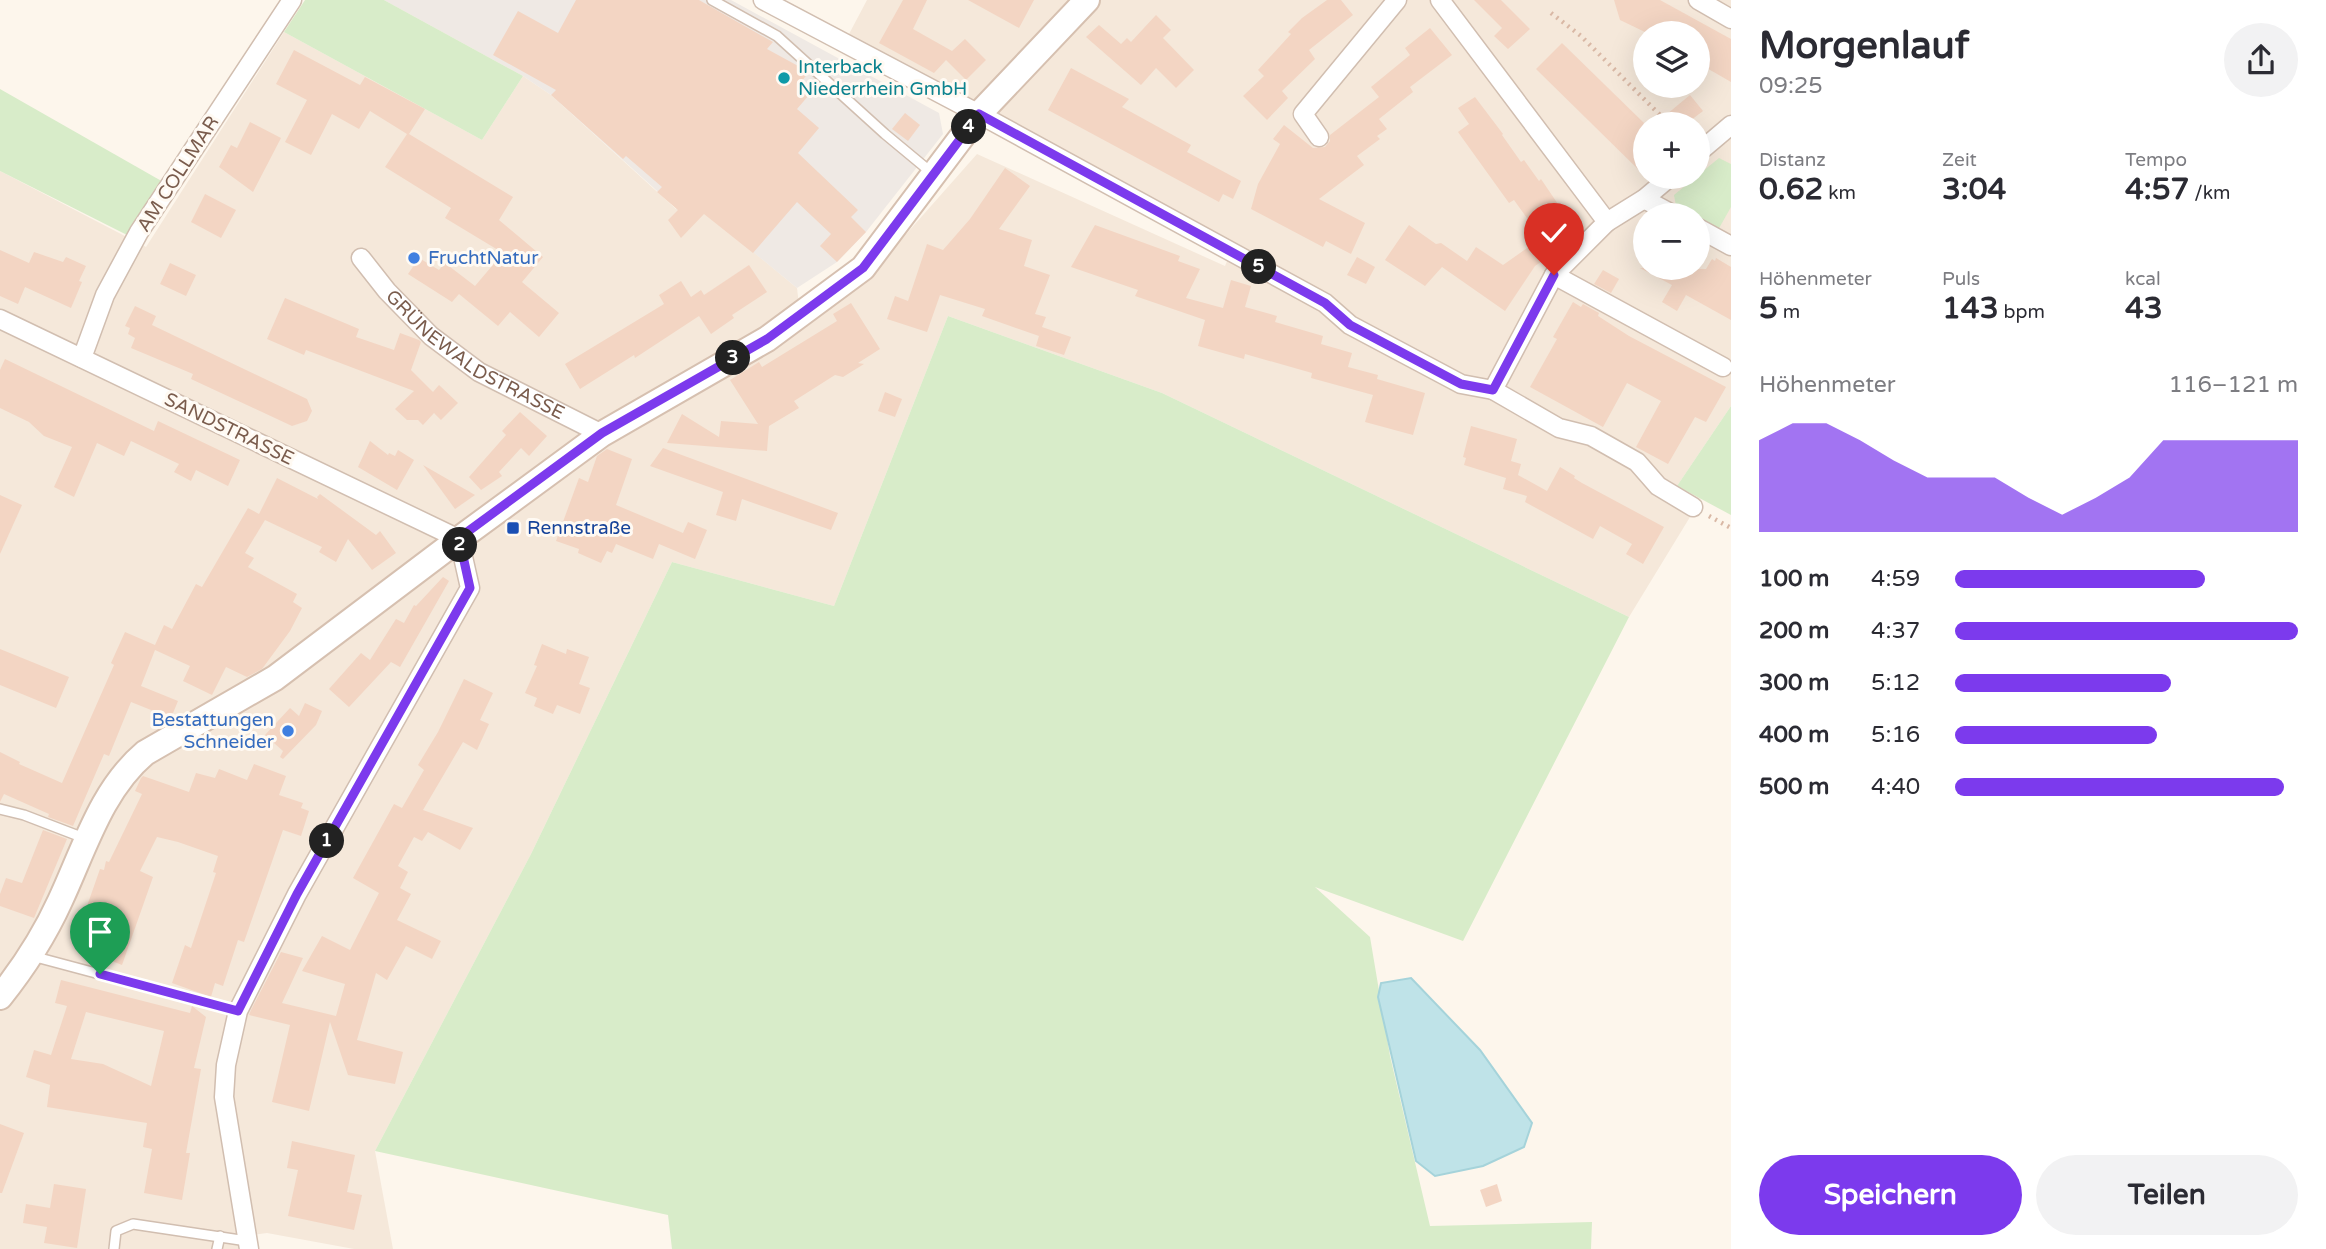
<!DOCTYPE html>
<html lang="de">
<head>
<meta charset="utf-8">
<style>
	body { margin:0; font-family:"Varela Round",sans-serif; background:#f2f2f3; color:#2b2b33; height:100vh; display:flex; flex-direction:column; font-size:26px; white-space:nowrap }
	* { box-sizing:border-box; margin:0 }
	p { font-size:23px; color:#7c7c81 }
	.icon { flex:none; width:38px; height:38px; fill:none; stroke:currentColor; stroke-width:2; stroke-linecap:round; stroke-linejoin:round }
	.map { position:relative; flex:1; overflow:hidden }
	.details { display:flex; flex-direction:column; background:#fff; width:595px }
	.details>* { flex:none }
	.tools { position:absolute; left:1633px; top:21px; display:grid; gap:14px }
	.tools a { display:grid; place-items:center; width:77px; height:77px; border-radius:50%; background:#fff; box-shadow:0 7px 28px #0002; font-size:35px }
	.pin { position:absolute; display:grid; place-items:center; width:60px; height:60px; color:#fff; margin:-72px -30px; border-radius:50% 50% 50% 0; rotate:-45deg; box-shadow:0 0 7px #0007 }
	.pin .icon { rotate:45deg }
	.km { position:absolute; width:35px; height:35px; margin:-18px; border-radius:50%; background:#222; color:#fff; font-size:19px; line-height:35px; text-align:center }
	.round { display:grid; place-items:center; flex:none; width:74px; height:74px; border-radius:37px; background:#f2f2f3 }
	.headline { display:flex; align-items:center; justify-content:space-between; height:119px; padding:0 28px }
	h1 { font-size:38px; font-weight:800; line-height:52px }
	.stats { display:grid; grid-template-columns:repeat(3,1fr); gap:10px; height:119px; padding:7px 28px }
	.stats div { display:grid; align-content:center }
	.stats b { font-size:30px; font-weight:800 }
	.stats small { font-size:19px; font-weight:400 }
	.stats p { font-size:19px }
	.chart { height:196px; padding:14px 28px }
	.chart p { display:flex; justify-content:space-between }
	.chart svg { width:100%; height:126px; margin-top:7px; fill:#7c3aed; opacity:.7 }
	.button { display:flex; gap:14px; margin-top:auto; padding:14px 28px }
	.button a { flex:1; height:80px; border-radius:42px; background:#7c3aed; color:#fff; font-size:28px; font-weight:800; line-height:80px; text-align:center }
	.button a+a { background:#f2f2f3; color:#2b2b33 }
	ul { padding:0 28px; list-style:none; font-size:23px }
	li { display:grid; grid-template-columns:112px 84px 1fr; align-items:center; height:52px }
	li i { height:18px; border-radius:9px; background:#7c3aed }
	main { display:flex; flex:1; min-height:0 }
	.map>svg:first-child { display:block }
</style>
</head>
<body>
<main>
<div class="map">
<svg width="1731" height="1249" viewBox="0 0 1731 1249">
	<rect width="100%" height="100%" fill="#fdf6ec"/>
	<!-- residential -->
	<path fill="#f5e8da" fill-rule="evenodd" d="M 867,0 L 1731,0 L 1731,406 L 1677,486 L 1701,499 L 1629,617 L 1162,393 L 948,316 L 834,606 L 672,562 L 531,854 L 375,1151 L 393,1249 L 354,1249 L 267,1233 L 238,1237 L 238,1249 L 0,1249 L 0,171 L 146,247 L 284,32 L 482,140 L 523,76 L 551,95 L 676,209 L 687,197 L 797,288 L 802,330 L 862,284 L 977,154 L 1225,266 L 1233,247 L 849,34 ZM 1645,33 L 1698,33 L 1698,86 L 1645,86 ZM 1645,124 L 1698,124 L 1698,177 L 1645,177 ZM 1645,215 L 1698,215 L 1698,268 L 1645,268 Z"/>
	<!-- industrial -->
	<path fill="#efe9e4" d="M 384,0 L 731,0 L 939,113 L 943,134 L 866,232 L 837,262 L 797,288 L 687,198 L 677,209 L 551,95 L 523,76 Z"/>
	<!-- green -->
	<g fill="#d8ecc9">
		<path d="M 305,0 L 384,0 L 523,76 L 482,140 L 284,32 Z"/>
		<path d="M 0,89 L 165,183 L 131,237 L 0,171 Z"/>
		<path d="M 1719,158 L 1731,164 L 1731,207 L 1718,230 L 1698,219 L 1698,215 L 1692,215 L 1676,206 L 1674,195 Z"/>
		<path d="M 948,316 L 1162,393 L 1629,617 L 1463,941 L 1315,887 L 1370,937 L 1390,1056 L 1430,1226 L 1592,1222 L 1591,1249 L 672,1249 L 668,1215 L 375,1151 L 531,854 L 672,562 L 834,606 Z"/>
		<path d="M 1731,406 L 1731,515 L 1677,486 Z"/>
	</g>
	<!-- water -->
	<path fill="#bfe3e8" stroke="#a5d3da" stroke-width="2" d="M 1411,978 L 1480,1050 L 1532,1123 L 1524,1147 L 1483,1166 L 1435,1176 L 1416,1161 L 1378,997 L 1381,983 Z"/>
	<!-- building -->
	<g fill="#f3d5c3" fill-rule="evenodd">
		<path d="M 576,0 L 699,0 L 773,42 L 767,49 L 800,67 L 808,73 L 799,85 L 809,95 L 797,109 L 819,128 L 798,153 L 858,210 L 851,217 L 866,232 L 837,262 L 820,246 L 831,234 L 797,202 L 753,253 L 704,214 L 681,238 L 668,220 L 678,210 L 657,192 L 662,187 L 626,156 L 623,159 L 551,95 L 556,90 L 493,55 L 518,11 L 558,33 Z"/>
		<path d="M 903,0 L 927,0 L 913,29 L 952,51 L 965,39 L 986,60 L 966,80 L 946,60 L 934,73 L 879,43 Z"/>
		<path d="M 968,0 L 1034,0 L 1019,28 Z"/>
		<path d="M 1327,0 L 1341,0 L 1353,15 L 1309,50 L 1315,59 L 1282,91 L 1288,98 L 1267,120 L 1243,96 L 1264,76 L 1258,70 L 1291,34 L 1288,32 L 1302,18 Z"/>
		<path d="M 1474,0 L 1501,0 L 1530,29 L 1508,49 L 1494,36 L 1502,28 Z"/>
		<path d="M 1614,0 L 1660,0 L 1731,39 L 1731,82 L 1698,63 L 1698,33 L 1647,33 L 1620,20 Z"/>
		<path d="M 1156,15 L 1171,30 L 1163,38 L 1194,70 L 1176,88 L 1156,68 L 1141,85 L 1086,37 L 1099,25 L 1121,44 L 1127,38 L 1131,42 Z"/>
		<path d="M 1430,28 L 1452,55 L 1410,87 L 1413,92 L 1379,119 L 1387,129 L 1377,136 L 1380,139 L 1357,156 L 1364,165 L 1319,199 L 1365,223 L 1351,254 L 1326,241 L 1323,247 L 1251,209 L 1258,184 L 1280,144 L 1273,139 L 1284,125 L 1313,148 L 1325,147 L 1330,141 L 1330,135 L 1379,97 L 1371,87 L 1410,55 L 1405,48 Z"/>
		<path d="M 1562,43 L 1645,124 L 1645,176 L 1536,69 Z"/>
		<path d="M 294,50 L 360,85 L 365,77 L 425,109 L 409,134 L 513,197 L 499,220 L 543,257 L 522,282 L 559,313 L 539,337 L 510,312 L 498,326 L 459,294 L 452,302 L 408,274 L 419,258 L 439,270 L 445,263 L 475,286 L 503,253 L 445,218 L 451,208 L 385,167 L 407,134 L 370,111 L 359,129 L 332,114 L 311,155 L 285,142 L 307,100 L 276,84 Z"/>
		<path d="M 1071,68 L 1129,99 L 1122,107 L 1191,145 L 1187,152 L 1241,181 L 1233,199 L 1223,194 L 1219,202 L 1048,110 Z"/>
		<path d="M 1690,95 L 1703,111 L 1686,124 L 1655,124 Z"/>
		<path d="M 1475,97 L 1503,134 L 1502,135 L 1521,162 L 1524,160 L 1539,181 L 1541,179 L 1566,216 L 1539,235 L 1514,200 L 1509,203 L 1458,132 L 1469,124 L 1458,108 Z"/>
		<path d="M 905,113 L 920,125 L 908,141 L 892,129 Z"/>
		<path d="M 250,122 L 281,138 L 253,192 L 219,167 L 231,145 L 237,148 Z"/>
		<path d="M 1005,168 L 1030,186 L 999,229 L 1032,240 L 1024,266 L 1050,275 L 1035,314 L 1046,317 L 1042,327 L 1071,337 L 1064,355 L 1036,346 L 1041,329 L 1039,336 L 982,316 L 985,309 L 940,295 L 927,332 L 887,319 L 895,296 L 908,301 L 927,244 L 943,250 L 970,219 Z"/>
		<path d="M 205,194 L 236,210 L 221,238 L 191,222 Z"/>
		<path d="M 1095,225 L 1180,256 L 1178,261 L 1200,269 L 1186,298 L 1223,308 L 1231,280 L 1251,286 L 1245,307 L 1277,316 L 1275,322 L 1323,336 L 1321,344 L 1352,353 L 1348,367 L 1378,375 L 1377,379 L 1425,393 L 1413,435 L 1365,422 L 1373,395 L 1311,378 L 1312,373 L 1245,354 L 1244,359 L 1198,346 L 1205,320 L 1135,296 L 1138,290 L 1071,267 Z"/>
		<path d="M 1409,225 L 1436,244 L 1441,243 L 1467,261 L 1476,247 L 1503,265 L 1540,239 L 1551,255 L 1535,266 L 1505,311 L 1442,267 L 1425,286 L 1385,260 Z"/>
		<path d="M 0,250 L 29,263 L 34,252 L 63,262 L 66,257 L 86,266 L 79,281 L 82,282 L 71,308 L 25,287 L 18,304 L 0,296 Z"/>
		<path d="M 1357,257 L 1375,267 L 1366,284 L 1347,275 Z"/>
		<path d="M 1716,258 L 1731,267 L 1731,320 L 1686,295 L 1677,311 L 1662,302 L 1672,285 L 1640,268 L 1706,269 L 1712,259 L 1715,261 Z"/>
		<path d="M 170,263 L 196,275 L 186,296 L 160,284 Z"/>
		<path d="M 749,265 L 767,292 L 732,315 L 734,318 L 711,334 L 699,316 L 635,358 L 634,355 L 580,389 L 565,364 L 664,304 L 659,295 L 681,281 L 691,297 L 701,290 L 704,295 Z"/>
		<path d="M 1603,270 L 1619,279 L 1611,293 L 1594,284 Z"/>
		<path d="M 285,298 L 359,329 L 356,337 L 394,350 L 400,333 L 419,340 L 421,342 L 411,370 L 433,392 L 439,385 L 458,403 L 441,420 L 434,413 L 423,425 L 418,420 L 407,420 L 395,409 L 414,391 L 306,350 L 304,355 L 267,339 Z"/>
		<path d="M 1573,302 L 1581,307 L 1583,304 L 1599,313 L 1598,316 L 1629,336 L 1726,387 L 1706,422 L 1695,417 L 1668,464 L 1636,447 L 1661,401 L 1627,383 L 1603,427 L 1530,387 L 1557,339 L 1553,337 Z"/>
		<path d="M 851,303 L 880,349 L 858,363 L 864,364 L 843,377 L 835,375 L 794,401 L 799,408 L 769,426 L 767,451 L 667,443 L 682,414 L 719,437 L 721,421 L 758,424 L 730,380 L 759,362 L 762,367 L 837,321 L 833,314 Z"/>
		<path d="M 135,306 L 156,316 L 152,325 L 307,399 L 312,411 L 307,421 L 292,426 L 191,379 L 193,374 L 131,348 L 135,338 L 128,334 L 130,328 L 125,326 Z"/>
		<path d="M 5,359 L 154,431 L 158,421 L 240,460 L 228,486 L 196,470 L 191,481 L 174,472 L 179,464 L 131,441 L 124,456 L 97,443 L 74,497 L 54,487 L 72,447 L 44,436 L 29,422 L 0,408 L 0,370 Z"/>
		<path d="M 885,392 L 902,399 L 895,417 L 878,411 Z"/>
		<path d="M 520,412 L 547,436 L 529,456 L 521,448 L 499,472 L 502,476 L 481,490 L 469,477 L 506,435 L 502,431 Z"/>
		<path d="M 1471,426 L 1517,439 L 1511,461 L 1521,464 L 1518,475 L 1547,491 L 1560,467 L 1575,476 L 1574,478 L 1582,483 L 1664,527 L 1643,564 L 1626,554 L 1632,544 L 1600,526 L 1593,539 L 1525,502 L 1527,496 L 1503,489 L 1506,478 L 1464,465 L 1466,458 L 1463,457 Z"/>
		<path d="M 370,441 L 388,455 L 389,453 L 395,456 L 398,450 L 414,460 L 397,490 L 358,467 Z"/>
		<path d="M 663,448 L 838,513 L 831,530 L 742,499 L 736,521 L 716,515 L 723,492 L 650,466 Z"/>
		<path d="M 607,449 L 632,459 L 616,505 L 683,533 L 688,522 L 707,530 L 695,559 L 659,544 L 653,559 L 616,544 L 612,553 L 607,551 L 601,563 L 578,553 L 579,549 L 556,541 L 579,478 L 588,482 L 597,456 Z"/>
		<path d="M 423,465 L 475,495 L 455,509 Z"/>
		<path d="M 277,478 L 318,499 L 317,497 L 320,494 L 376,535 L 380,531 L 396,553 L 372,570 L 348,539 L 336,562 L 319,552 L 322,547 L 265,520 L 245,553 L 254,558 L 248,567 L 297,594 L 293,602 L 302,608 L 290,631 L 262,669 L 247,677 L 226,667 L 212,695 L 183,681 L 190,666 L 155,650 L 141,686 L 178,701 L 171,718 L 131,702 L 109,756 L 104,754 L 73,826 L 48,817 L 49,814 L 4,794 L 0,802 L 0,752 L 20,762 L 19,764 L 62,783 L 114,665 L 111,663 L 125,632 L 155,645 L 164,625 L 172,629 L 196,584 L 202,587 L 248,508 L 259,514 Z"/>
		<path d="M 0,495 L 22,505 L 0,554 Z"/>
		<path d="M 443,577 L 449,581 L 400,667 L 391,662 L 349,707 L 329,689 L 361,653 L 370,660 L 396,619 L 404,623 L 414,605 L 416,606 Z"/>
		<path d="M 542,644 L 566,654 L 567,649 L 589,657 L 579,684 L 590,688 L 580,714 L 557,705 L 553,714 L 534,706 L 537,698 L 525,693 L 537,666 L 534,665 Z"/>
		<path d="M 0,649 L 69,677 L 56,708 L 0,685 Z"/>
		<path d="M 464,679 L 493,693 L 480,720 L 489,724 L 477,750 L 463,742 L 423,810 L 473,828 L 460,850 L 428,832 L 422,841 L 414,837 L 398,866 L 408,872 L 400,888 L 411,894 L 397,920 L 441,941 L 432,959 L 406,946 L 387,980 L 376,973 L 357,1040 L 403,1052 L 395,1084 L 348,1075 L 330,1022 L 309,1111 L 272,1102 L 290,1025 L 249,1015 L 251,1010 L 281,952 L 303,958 L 282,1003 L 336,1016 L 345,984 L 302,971 L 322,936 L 350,950 L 379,893 L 353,878 L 394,804 L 402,808 L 424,770 L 418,765 L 438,732 Z"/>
		<path d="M 305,703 L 322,711 L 316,725 L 283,759 L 280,757 L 283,751 L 265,735 L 290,708 L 299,716 Z"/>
		<path d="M 254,764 L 286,776 L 279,795 L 303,803 L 301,808 L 309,811 L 301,836 L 283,830 L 244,942 L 238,940 L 223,986 L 215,983 L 211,997 L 172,983 L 185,945 L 191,948 L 216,873 L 213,872 L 218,856 L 178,842 L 157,837 L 140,871 L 153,877 L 122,965 L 73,946 L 100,869 L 104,870 L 106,861 L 109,862 L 142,794 L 135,791 L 141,778 L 143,776 L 189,792 L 196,773 L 215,778 L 219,769 L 247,780 Z"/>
		<path d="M 43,830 L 67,839 L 34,918 L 0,906 L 0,894 L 6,878 L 22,883 Z"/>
		<path d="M 61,980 L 190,1013 L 192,1006 L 206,1017 L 194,1068 L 201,1069 L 186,1153 L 190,1153 L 182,1200 L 144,1193 L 152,1149 L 143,1147 L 147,1123 L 47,1107 L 50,1085 L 26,1077 L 34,1050 L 51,1055 L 67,1006 L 55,1003 ZM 86,1012 L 164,1031 L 151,1086 L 103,1064 L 71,1059 Z"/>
		<path d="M 0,1124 L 24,1133 L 2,1193 L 0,1193 Z"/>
		<path d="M 292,1141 L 355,1155 L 347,1192 L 362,1195 L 354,1230 L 288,1216 L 298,1170 L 287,1168 Z"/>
		<path d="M 54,1184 L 86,1189 L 77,1248 L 44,1243 L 47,1227 L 23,1223 L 26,1204 L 50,1208 Z"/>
		<path d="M 1497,1184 L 1502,1201 L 1486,1207 L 1480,1190 Z"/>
	</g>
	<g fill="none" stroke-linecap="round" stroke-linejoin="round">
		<defs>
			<g id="lane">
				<path d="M 712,0 L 777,36 L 885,134 L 932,173"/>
				<path d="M 0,809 L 24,815 L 84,838"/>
				<path d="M 32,956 L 238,1011"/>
				<path d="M 114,1249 L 116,1231 L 133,1224 L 247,1241"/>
				<path d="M 217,1249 L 220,1236"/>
			</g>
			<g id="street">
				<path d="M 763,0 L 979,114 L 1325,303 L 1350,325 L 1461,384 L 1493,390 L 1559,428 L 1591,436 L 1637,462 L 1658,486 L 1693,507"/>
				<path d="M 1440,0 L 1607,222 L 1554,275 L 1493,390"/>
				<path d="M 1698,0 L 1731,19"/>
				<path d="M 1319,137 L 1303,114 L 1397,0"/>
				<path d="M 1698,153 L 1731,125"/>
				<path d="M 1644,199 L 1674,215"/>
				<path d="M 1607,222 L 1644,199 L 1670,177"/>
				<path d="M 1698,228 L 1731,246"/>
				<path id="s1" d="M 361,258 L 387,291 L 431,336 L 479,372 L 602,434"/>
				<path d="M 1554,275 L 1723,367"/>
				<path d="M 0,319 L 459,539 L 470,588 L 297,894 L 238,1011 L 226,1065 L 224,1097 L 249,1249"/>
				<path d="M 82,358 L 105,295 L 139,232 L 292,0"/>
			</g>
			<path id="secondary" d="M 0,997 C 24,967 44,936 60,901 C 84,850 101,790 145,753 L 275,678 L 459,539 L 602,434 L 767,339 L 863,268 L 979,114 L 1087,0"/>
		</defs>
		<!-- lane casing -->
		<use href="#lane" stroke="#d1beb0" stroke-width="12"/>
		<!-- street casing -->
		<use href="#street" stroke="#d1beb0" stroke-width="21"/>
		<!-- secondary casing -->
		<use href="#secondary" stroke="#d6c0b0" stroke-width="28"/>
		<!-- path -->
		<g stroke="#d9b8a5" stroke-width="4.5" stroke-dasharray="2 5" stroke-linecap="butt">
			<path d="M 1551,13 L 1581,36 L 1669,124"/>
			<path d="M 1709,516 L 1731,528"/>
		</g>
		<!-- lane -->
		<use href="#lane" stroke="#fff" stroke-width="9"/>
		<!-- street -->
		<use href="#street" stroke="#fff" stroke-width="18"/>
		<!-- secondary -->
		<use href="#secondary" stroke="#fff" stroke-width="24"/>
	</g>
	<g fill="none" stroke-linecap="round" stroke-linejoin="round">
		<defs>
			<path id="route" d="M 100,974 L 238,1011 L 297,894 L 470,588 L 459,538 L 602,433 L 767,339 L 863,268 L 979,114 L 1325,303 L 1350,325 L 1461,384 L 1493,390 L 1554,275"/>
		</defs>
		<!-- route casing -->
		<use href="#route" stroke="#fff" stroke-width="14"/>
		<!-- route -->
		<use href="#route" stroke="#7c3aed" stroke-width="9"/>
	</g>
	<!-- markers -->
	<circle fill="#0f9aa8" stroke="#fffaf3" stroke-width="2.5" cx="784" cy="78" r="7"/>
	<g fill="#3f7fe0" stroke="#fffaf3" stroke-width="2.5">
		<circle cx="414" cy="258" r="7"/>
		<circle cx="288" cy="731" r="7"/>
	</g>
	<rect fill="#1a4fb4" stroke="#fffaf3" stroke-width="2.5" x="506" y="521" width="14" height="14" rx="3.5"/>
	<g text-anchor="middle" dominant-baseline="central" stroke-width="6" stroke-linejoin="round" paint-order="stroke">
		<!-- culture labels -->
		<g font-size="19" fill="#0d838f" stroke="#fffaf3" text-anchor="start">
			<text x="798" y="67">Interback<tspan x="798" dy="22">Niederrhein GmbH</tspan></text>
		</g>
		<!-- street labels -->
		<g font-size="19" fill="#7a5c4d" stroke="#fffaf3">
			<text transform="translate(178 174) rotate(-57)">AM COLLMAR</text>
			<text stroke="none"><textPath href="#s1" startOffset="152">GRÜNEWALDSTRASSE</textPath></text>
			<text transform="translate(229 429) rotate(26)">SANDSTRASSE</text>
		</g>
		<!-- shop labels -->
		<g font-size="19" fill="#366cbe" stroke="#fffaf3" text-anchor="start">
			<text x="428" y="258">FruchtNatur</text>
			<text x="274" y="720" text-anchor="end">Bestattungen<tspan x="274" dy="22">Schneider</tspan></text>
		</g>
		<!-- transit labels -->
		<g font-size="19" fill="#164399" stroke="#fffaf3" text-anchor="start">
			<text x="527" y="528">Rennstraße</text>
		</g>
	</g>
</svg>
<div class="tools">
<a><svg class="icon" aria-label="layers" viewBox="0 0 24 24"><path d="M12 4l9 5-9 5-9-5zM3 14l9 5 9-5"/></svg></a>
<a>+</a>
<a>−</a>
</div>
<div class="pin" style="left:100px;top:974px;background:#1e9e55"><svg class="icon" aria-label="arrive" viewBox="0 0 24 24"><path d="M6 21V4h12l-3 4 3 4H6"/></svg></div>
<div class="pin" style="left:1554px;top:275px;background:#d93025"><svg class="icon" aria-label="check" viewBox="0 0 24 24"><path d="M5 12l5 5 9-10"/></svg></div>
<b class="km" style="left:327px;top:841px">1</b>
<b class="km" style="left:460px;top:545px">2</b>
<b class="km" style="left:733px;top:358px">3</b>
<b class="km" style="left:969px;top:127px">4</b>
<b class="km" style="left:1259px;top:267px">5</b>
</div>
<section class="details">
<div class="headline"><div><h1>Morgenlauf</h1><p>09:25</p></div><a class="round"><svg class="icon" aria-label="share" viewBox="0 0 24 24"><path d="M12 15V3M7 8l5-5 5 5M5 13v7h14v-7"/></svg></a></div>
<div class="stats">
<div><p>Distanz</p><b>0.62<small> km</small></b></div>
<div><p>Zeit</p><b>3:04</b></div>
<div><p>Tempo</p><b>4:57<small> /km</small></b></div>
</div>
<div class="stats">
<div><p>Höhenmeter</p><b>5<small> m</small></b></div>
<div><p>Puls</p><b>143<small> bpm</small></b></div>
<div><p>kcal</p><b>43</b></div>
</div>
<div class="chart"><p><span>Höhenmeter</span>116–121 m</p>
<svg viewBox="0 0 160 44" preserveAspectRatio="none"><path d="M0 44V12L10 6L20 6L30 12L40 19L50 25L60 25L70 25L80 32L90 38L100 32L110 25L120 12L130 12L140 12L150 12L160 12V44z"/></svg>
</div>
<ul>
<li><b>100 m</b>4:59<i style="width:73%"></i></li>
<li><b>200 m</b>4:37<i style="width:100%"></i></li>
<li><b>300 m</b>5:12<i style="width:63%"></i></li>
<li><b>400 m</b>5:16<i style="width:59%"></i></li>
<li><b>500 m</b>4:40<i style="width:96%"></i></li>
</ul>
<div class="button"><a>Speichern</a><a>Teilen</a></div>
</section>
</main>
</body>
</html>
